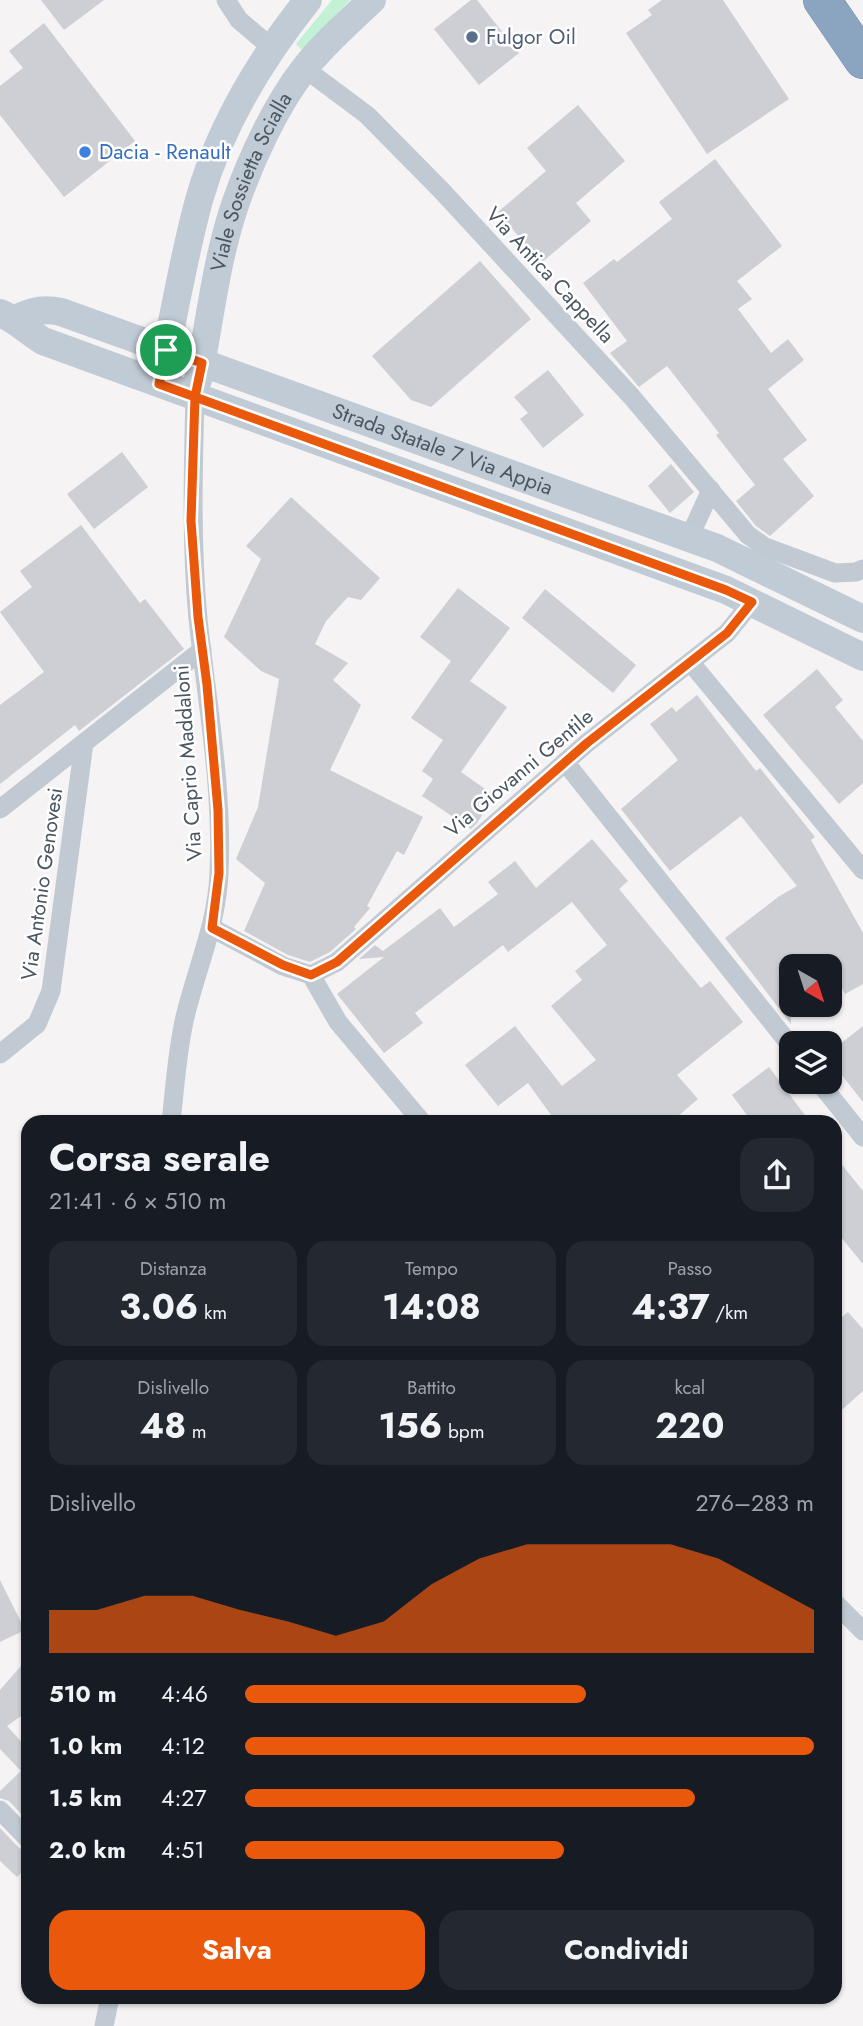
<!DOCTYPE html>
<html lang="it">
<head>
<meta charset="utf-8">
<style>
	body { margin:0; font-family:Jost,sans-serif; background:#242831; color:#f1f3f6; height:100vh; display:flex; flex-direction:column; font-size:26px; white-space:nowrap }
	* { box-sizing:border-box; margin:0 }
	p { font-size:23px; color:#9ea1a6 }
	.icon { flex:none; width:38px; height:38px; fill:none; stroke:currentColor; stroke-width:2; stroke-linecap:round; stroke-linejoin:round }
	.map { position:relative; flex:1; overflow:hidden }
	.details { position:absolute; left:21px; top:1115px; width:821px; height:889px; display:flex; flex-direction:column; background:#171b24; border-radius:21px; box-shadow:0 2px 5px #0004 }
	.details>* { flex:none }
	.needle { width:46px; rotate:141deg }
	.buttons { position:absolute; left:779px; top:954px; display:grid; gap:14px }
	.buttons a { display:grid; place-items:center; width:63px; height:63px; border-radius:14px; background:#171b24; box-shadow:0 2px 5px #0004; font-size:35px }
	.pin { position:absolute; display:grid; place-items:center; width:60px; height:60px; color:#fff; margin:-30px; border:4px solid #fff; border-radius:50%; box-shadow:0 2px 7px #0007 }
	.round { display:grid; place-items:center; flex:none; width:74px; height:74px; border-radius:21px; background:#242831 }
	.head { display:flex; align-items:center; justify-content:space-between; height:119px; padding:0 28px }
	h1 { font-size:38px; font-weight:700; line-height:52px }
	.figures { display:grid; grid-template-columns:repeat(3,1fr); gap:10px; height:119px; padding:7px 28px }
	.figures div { display:grid; align-content:center; border-radius:18px; background:#242831; text-align:center }
	.figures b { font-size:35px; font-weight:700 }
	.figures small { font-size:19px; font-weight:400 }
	.figures p { font-size:19px }
	.chart { height:196px; padding:14px 28px }
	.chart p { display:flex; justify-content:space-between }
	.chart svg { width:100%; height:126px; margin-top:7px; fill:#ea580c; opacity:.7 }
	.primary-button { display:flex; gap:14px; margin-top:auto; padding:14px 28px }
	.primary-button a { flex:1; height:80px; border-radius:21px; background:#ea580c; color:#fff; font-size:28px; font-weight:700; line-height:80px; text-align:center }
	.primary-button a+a { background:#242831; color:#f1f3f6 }
	ul { padding:0 28px; list-style:none; font-size:23px }
	li { display:grid; grid-template-columns:112px 84px 1fr; align-items:center; height:52px }
	li i { height:18px; border-radius:9px; background:#ea580c }
	.map>svg:first-child { display:block }
</style>
</head>
<body>
<div class="map">
<svg width="863" height="2026" viewBox="0 0 863 2026">
	<rect width="100%" height="100%" fill="#f5f3f3"/>
	<!-- green -->
	<path fill="#c3f1d5" d="M 332,0 L 350,0 L 302,50 L 296,44 Z"/>
	<!-- building -->
	<g fill="#cdcfd5">
		<path d="M 41,0 L 104,0 L 64,30 Z"/>
		<path d="M 471,0 L 477,0 L 519,53 L 479,85 L 434,29 Z"/>
		<path d="M 662,0 L 723,0 L 789,99 L 707,154 L 626,33 L 652,15 L 648,10 Z"/>
		<path d="M 44,23 L 135,141 L 64,197 L 0,115 L 0,86 L 23,68 L 9,51 Z"/>
		<path d="M 578,105 L 625,161 L 576,203 L 591,221 L 541,263 L 498,212 L 546,171 L 527,148 Z"/>
		<path d="M 715,159 L 782,246 L 737,281 L 752,299 L 738,309 L 771,353 L 788,339 L 804,360 L 768,389 L 807,440 L 783,459 L 814,496 L 770,536 L 756,526 L 736,501 L 755,485 L 716,435 L 719,433 L 667,366 L 639,387 L 610,353 L 627,341 L 583,283 L 614,259 L 617,262 L 672,219 L 659,202 Z"/>
		<path d="M 480,261 L 531,319 L 431,407 L 411,400 L 372,356 Z"/>
		<path d="M 548,370 L 584,415 L 543,448 L 520,419 L 528,413 L 514,397 Z"/>
		<path d="M 122,452 L 148,487 L 94,529 L 67,494 Z"/>
		<path d="M 671,464 L 694,492 L 670,513 L 648,486 Z"/>
		<path d="M 291,497 L 380,578 L 361,600 L 348,597 L 326,621 L 315,644 L 348,663 L 333,680 L 361,705 L 330,770 L 423,817 L 404,855 L 397,851 L 367,906 L 370,908 L 354,927 L 356,929 L 330,952 L 310,962 L 288,955 L 244,931 L 265,883 L 236,859 L 258,807 L 279,679 L 261,671 L 224,637 L 261,559 L 246,546 Z"/>
		<path d="M 81,525 L 140,603 L 145,599 L 184,649 L 79,731 L 75,725 L 0,784 L 0,705 L 44,672 L 0,612 L 32,587 L 20,571 Z"/>
		<path d="M 458,588 L 510,628 L 470,681 L 507,707 L 461,772 L 495,796 L 477,823 L 471,829 L 422,796 L 433,779 L 422,771 L 443,740 L 411,718 L 451,661 L 420,637 Z"/>
		<path d="M 545,589 L 636,665 L 613,693 L 522,618 Z"/>
		<path d="M 817,669 L 843,700 L 835,707 L 863,741 L 863,783 L 839,804 L 763,715 Z"/>
		<path d="M 697,695 L 756,771 L 760,768 L 815,837 L 811,840 L 863,933 L 863,984 L 845,994 L 830,966 L 791,966 L 791,1024 L 725,938 L 778,897 L 797,886 L 741,816 L 670,871 L 621,809 L 678,760 L 650,724 L 672,707 L 676,712 Z"/>
		<path d="M 592,839 L 628,881 L 619,889 L 701,988 L 710,981 L 743,1022 L 677,1075 L 698,1099 L 671,1122 L 556,1122 L 528,1083 L 498,1106 L 465,1065 L 515,1026 L 562,1086 L 596,1060 L 551,1006 L 582,980 L 575,971 L 607,945 L 572,902 L 508,952 L 503,945 L 415,1013 L 423,1023 L 384,1053 L 337,994 L 384,957 L 359,959 L 375,945 L 383,951 L 440,908 L 454,927 L 498,894 L 488,882 L 515,861 L 536,888 Z"/>
		<path d="M 863,1026 L 863,1102 L 830,1060 L 830,1052 Z"/>
		<path d="M 769,1067 L 810,1122 L 752,1122 L 732,1095 Z"/>
		<path d="M 835,1156 L 863,1191 L 863,1264 L 835,1230 Z"/>
		<path d="M 848,1312 L 863,1329 L 863,1391 L 835,1416 L 835,1323 Z"/>
		<path d="M 0,1580 L 25,1630 L 0,1642 Z"/>
		<path d="M 28,1658 L 28,1711 L 7,1726 L 28,1749 L 28,1821 L 9,1801 L 0,1798 L 0,1791 L 21,1771 L 0,1749 L 0,1690 Z"/>
		<path d="M 0,1828 L 19,1848 L 28,1851 L 28,1866 L 17,1877 L 0,1861 Z"/>
	</g>
	<g fill="none" stroke-linecap="round" stroke-linejoin="round">
		<defs>
			<path id="highway" d="M 822,0 L 863,60"/>
		</defs>
		<!-- highway casing -->
		<use href="#highway" stroke="#7690ad" stroke-width="38"/>
		<!-- street -->
		<g stroke="#c1cad2" stroke-width="19">
			<path d="M 226,0 L 239,20 L 272,48"/>
			<path d="M 304,68 L 367,115 L 442,191 L 631,396 L 748,535 L 765,547 L 835,573 L 856,572 L 863,569"/>
			<path d="M 689,538 L 711,490"/>
			<path d="M 691,663 L 863,870"/>
			<path d="M 565,762 L 791,1046"/>
			<path d="M 0,809 L 202,650"/>
			<path d="M 212,928 L 283,966 L 311,975 L 338,1022 L 422,1122"/>
			<path d="M 311,975 L 337,962 L 587,743 L 727,633 L 752,602"/>
			<path d="M 0,1054 L 37,1024 L 51,991 L 84,743"/>
			<path d="M 819,1082 L 863,1137"/>
			<path d="M 171,1122 C 175,1087 177,1051 185,1017 C 197,967 217,924 219,873 C 223,788 207,703 198,619 C 191,545 193,471 195,397"/>
			<path d="M 835,1603 L 863,1631"/>
			<path d="M 0,1810 L 28,1839"/>
			<path d="M 104,2026 L 110,1997"/>
		</g>
		<!-- secondary -->
		<g stroke="#c1cbd6" stroke-width="28">
			<path d="M 0,313 C 17,320 28,332 43,341 L 726,590 L 863,657"/>
			<path id="s1" d="M 15,319 C 32,311 43,308 61,312 L 717,548 L 863,619"/>
			<path d="M 163,366 C 175,310 184,255 199,200 C 220,126 260,60 308,0"/>
			<path id="s2" d="M 198,380 C 210,321 216,259 236,202 C 251,159 276,105 304,69 C 324,43 349,22 372,0"/>
		</g>
		<!-- highway -->
		<use href="#highway" stroke="#8ba5c1" stroke-width="37"/>
	</g>
	<g fill="none" stroke-linecap="round" stroke-linejoin="round">
		<defs>
			<path id="route" d="M 166,350 L 202,363 L 195,397 L 726,590 L 752,602 L 727,633 L 587,743 L 337,962 L 311,975 L 283,965 L 212,928 L 219,873 L 218,810 L 207,685 L 198,617 L 191,521 L 195,397 L 159,384 L 166,350"/>
		</defs>
		<!-- route casing -->
		<use href="#route" stroke="#fff" stroke-width="14"/>
		<!-- route -->
		<use href="#route" stroke="#ea580c" stroke-width="9"/>
	</g>
	<!-- markers -->
	<circle fill="#5c6f8a" stroke="#fff" stroke-width="2.5" cx="472" cy="37" r="7"/>
	<circle fill="#3f7fe0" stroke="#fff" stroke-width="2.5" cx="85" cy="152" r="7"/>
	<g text-anchor="middle" dominant-baseline="central" stroke-width="5" stroke-linejoin="round" paint-order="stroke">
		<!-- service labels -->
		<g font-size="21" fill="#4e5e75" stroke="#fff" text-anchor="start">
			<text x="486" y="37">Fulgor Oil</text>
		</g>
		<!-- shop labels -->
		<g font-size="21" fill="#366cbe" stroke="#fff" text-anchor="start">
			<text x="99" y="152">Dacia - Renault</text>
		</g>
		<!-- street labels -->
		<g font-size="21" fill="#4a5661" stroke="#fff">
			<text stroke="none"><textPath href="#s2" startOffset="206">Viale Sossietta Scialla</textPath></text>
			<text transform="translate(550 275) rotate(47)">Via Antica Cappella</text>
			<text stroke="none"><textPath href="#s1" startOffset="453">Strada Statale 7 Via Appia</textPath></text>
			<text transform="translate(188 763) rotate(-94)">Via Caprio Maddaloni</text>
			<text transform="translate(519 773) rotate(-40)">Via Giovanni Gentile</text>
			<text transform="translate(42 884) rotate(-82)">Via Antonio Genovesi</text>
		</g>
	</g>
</svg>
<div class="buttons">
<a><svg class="needle" viewBox="-14 -14 28 28"><path d="M0-13l5 13h-10z" fill="#e53935"/><path d="M0 13l5-13h-10z" fill="#9ea1a6"/></svg></a>
<a><svg class="icon" aria-label="layers" viewBox="0 0 24 24"><path d="M12 4l9 5-9 5-9-5zM3 14l9 5 9-5"/></svg></a>
</div>
<div class="pin" style="left:166px;top:350px;background:#1e9e55"><svg class="icon" aria-label="arrive" viewBox="0 0 24 24"><path d="M6 21V4h12l-3 4 3 4H6"/></svg></div>
<section class="details">
<div class="head"><div><h1>Corsa serale</h1><p>21:41 · 6 × 510 m</p></div><a class="round"><svg class="icon" aria-label="share" viewBox="0 0 24 24"><path d="M12 15V3M7 8l5-5 5 5M5 13v7h14v-7"/></svg></a></div>
<div class="figures">
<div><p>Distanza</p><b>3.06<small> km</small></b></div>
<div><p>Tempo</p><b>14:08</b></div>
<div><p>Passo</p><b>4:37<small> /km</small></b></div>
</div>
<div class="figures">
<div><p>Dislivello</p><b>48<small> m</small></b></div>
<div><p>Battito</p><b>156<small> bpm</small></b></div>
<div><p>kcal</p><b>220</b></div>
</div>
<div class="chart"><p><span>Dislivello</span>276–283 m</p>
<svg viewBox="0 0 160 44" preserveAspectRatio="none"><path d="M0 44V29L10 29L20 24L30 24L40 29L50 33L60 38L70 33L80 20L90 11L100 6L110 6L120 6L130 6L140 11L150 20L160 29V44z"/></svg>
</div>
<ul>
<li><b>510 m</b>4:46<i style="width:60%"></i></li>
<li><b>1.0 km</b>4:12<i style="width:100%"></i></li>
<li><b>1.5 km</b>4:27<i style="width:79%"></i></li>
<li><b>2.0 km</b>4:51<i style="width:56%"></i></li>
</ul>
<div class="primary-button"><a>Salva</a><a>Condividi</a></div>
</section>
</div>
</body>
</html>
